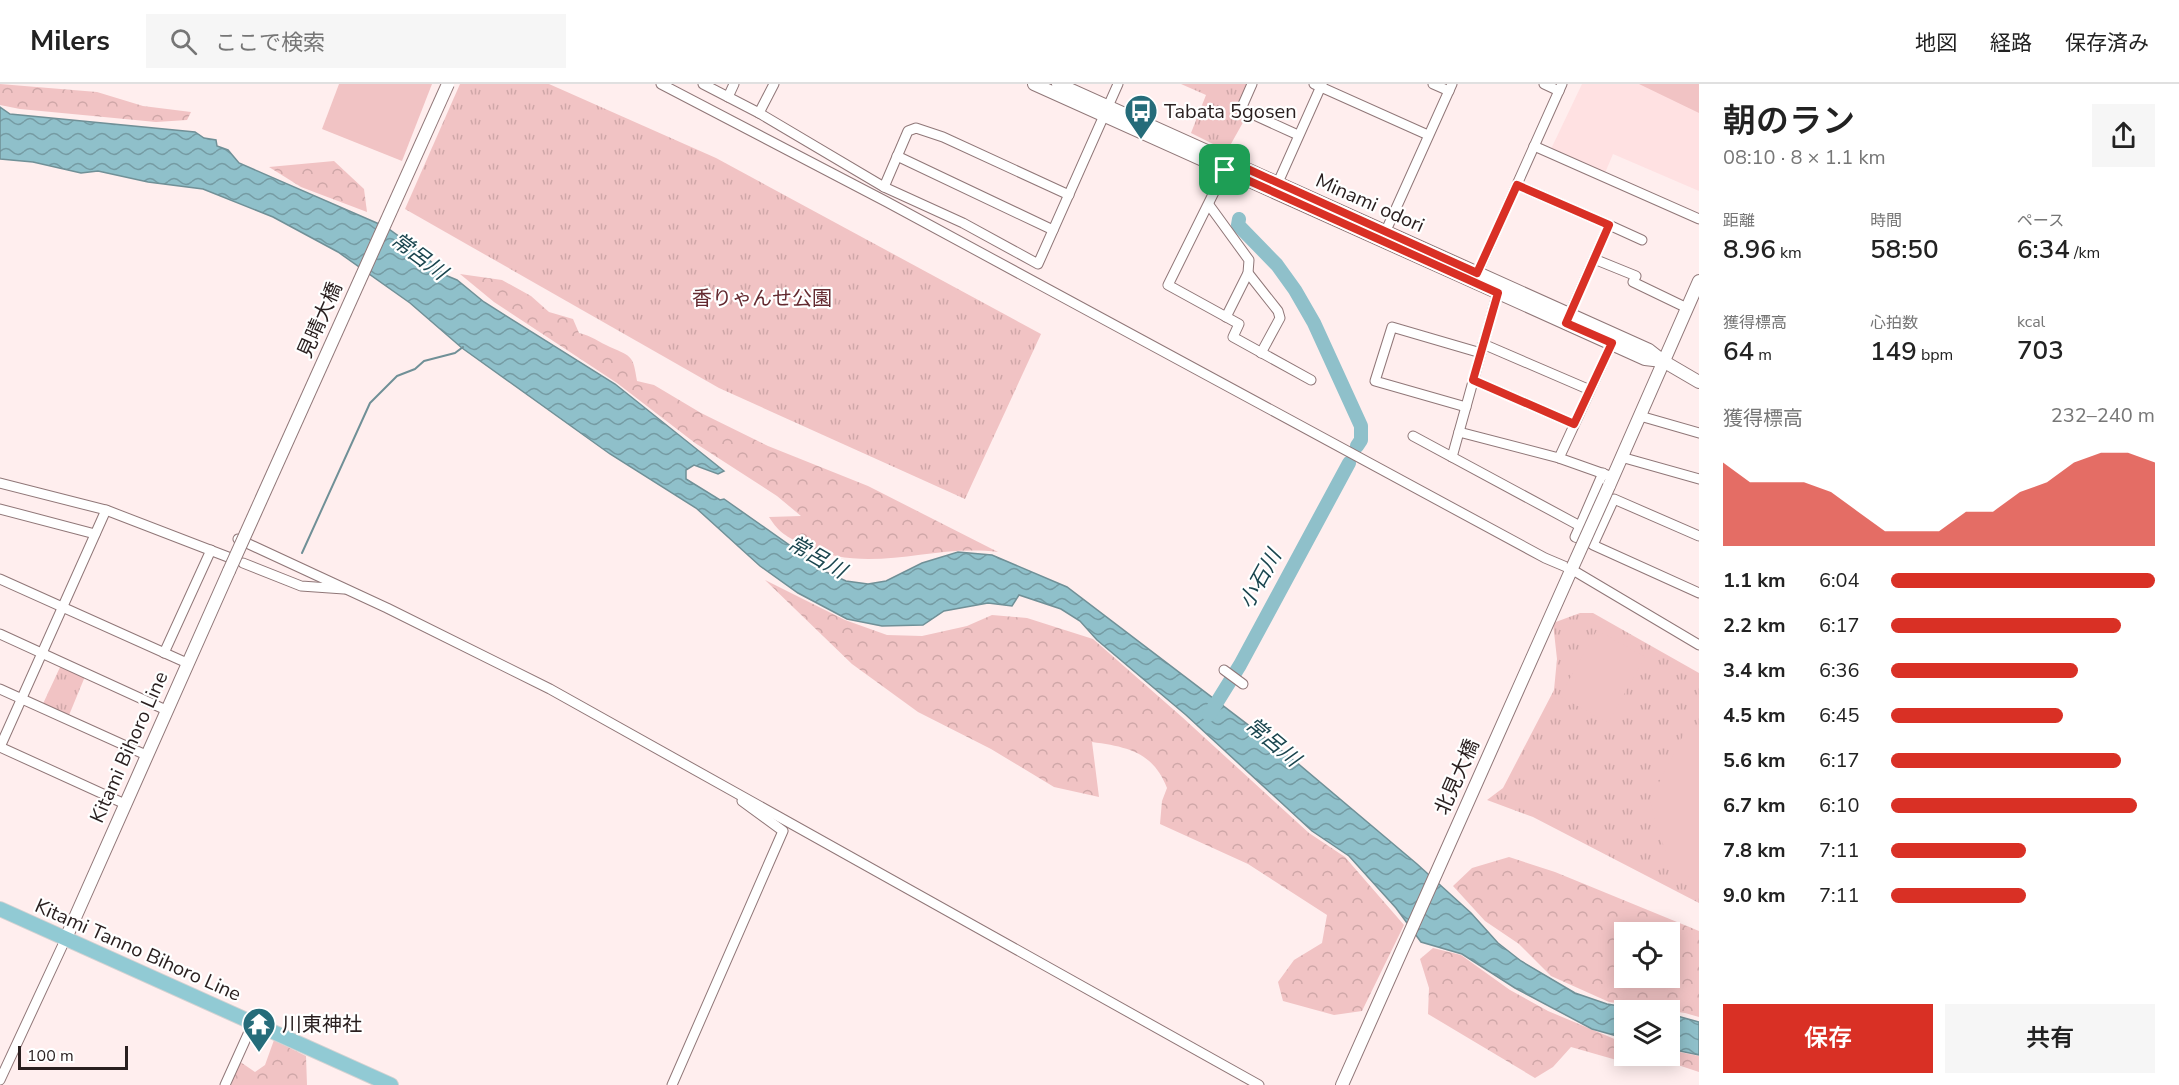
<!DOCTYPE html>
<html lang="ja">
<head>
<meta charset="utf-8">
<style>
	body { margin:0; font-family:"Nunito Sans","Noto Sans JP",sans-serif; background:#f6f6f6; color:#222; height:100vh; display:flex; flex-direction:column; font-size:22px; white-space:nowrap }
	* { box-sizing:border-box; margin:0 }
	p { font-size:20px; color:#767676 }
	.icon { flex:none; width:33px; height:33px; fill:none; stroke:currentColor; stroke-width:2; stroke-linecap:round; stroke-linejoin:round }
	.map { position:relative; flex:1; overflow:hidden }
	.drawer { display:flex; flex-direction:column; background:#fff; width:480px }
	.drawer>* { flex:none }
	.buttons { position:absolute; left:1614px; top:838px; display:grid; gap:12px }
	.buttons a { display:grid; place-items:center; width:66px; height:66px; border-radius:0px; background:#fff; box-shadow:0 3px 15px #0003; font-size:30px }
	.scale { position:absolute; left:18px; bottom:15px; width:110px; box-sizing:border-box; padding-left:6px; border:3px solid #291f1f; border-top:0; font-size:16px; line-height:21px; white-space:nowrap; color:#291f1f; -webkit-text-stroke:4px #fff; paint-order:stroke }
	.pin { position:absolute; display:grid; place-items:center; width:51px; height:51px; color:#fff; margin:-26px; border-radius:12px; box-shadow:0 3px 9px #0006 }
	.round { display:grid; place-items:center; flex:none; width:63px; height:63px; border-radius:0px; background:#f6f6f6 }
	.head { display:flex; align-items:center; justify-content:space-between; height:102px; padding:0 24px }
	h1 { font-size:33px; font-weight:600; line-height:45px }
	.metrics { display:grid; grid-template-columns:repeat(3,1fr); gap:9px; height:102px; padding:6px 24px }
	.metrics div { display:grid; align-content:center }
	.metrics b { font-size:26px; font-weight:600 }
	.metrics small { font-size:16px; font-weight:400 }
	.metrics p { font-size:16px }
	.chart { height:168px; padding:12px 24px }
	.chart p { display:flex; justify-content:space-between }
	.chart svg { width:100%; height:108px; margin-top:6px; fill:#d93025; opacity:.7 }
	.primary-button { display:flex; gap:12px; margin-top:auto; padding:12px 24px }
	.primary-button a { flex:1; height:69px; border-radius:0px; background:#d93025; color:#fff; font-size:24px; font-weight:600; line-height:69px; text-align:center }
	.primary-button a+a { background:#f6f6f6; color:#222 }
	ul { padding:0 24px; list-style:none; font-size:20px }
	li { display:grid; grid-template-columns:96px 72px 1fr; align-items:center; height:45px }
	li i { height:15px; border-radius:8px; background:#d93025 }
	header { display:flex; align-items:center; gap:36px; box-sizing:border-box; height:84px; padding:0 30px; background:#fff; border-bottom:2px solid #e0e0e0 }
	header strong { font-size:28px }
	nav { display:flex; gap:33px; margin-inline-start:auto; font-size:21px }
	.search { width:420px; height:54px; background:#f6f6f6; display:flex; align-items:center; gap:15px; box-sizing:border-box; padding:0 21px; border-radius:0px; color:#767676; font-size:22px }
	main { display:flex; flex:1; min-height:0 }
	.map>svg:first-child { display:block }
</style>
</head>
<body>
<header>
<strong>Milers</strong>
<div class="search"><svg class="icon" aria-label="search" viewBox="0 0 24 24"><circle cx="10" cy="10" r="6"/><path d="M15 15l6 6"/></svg>ここで検索</div>
<nav><a>地図</a><a>経路</a><a>保存済み</a></nav>
</header>
<main>
<div class="map">
<svg width="1699" height="1001" viewBox="0 0 1699 1001">
	<defs>
		<pattern id="grass-tufts" width="24" height="20" patternUnits="userSpaceOnUse" patternTransform="scale(1.5)"><rect width="24" height="20" fill="#f1c3c4"/><path d="M3 7l-1-3M5 7V3M7 7l1-3M15 17l-1-3M17 17v-4M19 17l1-3" fill="none" stroke="#cfa7a8"/></pattern>
		<pattern id="forest-crowns" width="20" height="18" patternUnits="userSpaceOnUse" patternTransform="scale(1.5)"><rect width="20" height="18" fill="#f1c3c4"/><path d="M2 6a3 3 0 1 1 6 0M12 15a3 3 0 1 1 6 0" fill="none" stroke="#cfa7a8"/></pattern>
		<pattern id="water-waves" width="16" height="10" patternUnits="userSpaceOnUse" patternTransform="scale(1.5)"><rect width="16" height="10" fill="#8fc0ca"/><path d="M0 5q4-4 8 0t8 0" fill="none" stroke="#759ba3"/></pattern>
	</defs>
	<rect width="100%" height="100%" fill="#fee"/>
	<!-- built -->
	<path fill="#ffe1e2" d="M 1582,0 L 1699,0 L 1699,107 L 1613,70 L 1605,89 L 1551,65 Z"/>
	<!-- grass -->
	<g fill="url(#grass-tufts)">
		<path d="M 460,0 L 549,0 L 716,74 L 1041,250 L 965,415 L 719,304 L 405,125 Z"/>
		<path d="M 1181,0 L 1249,0 L 1236,28 L 1246,33 L 1227,67 L 1191,49 L 1206,11 Z"/>
		<path d="M 1580,529 L 1593,529 L 1699,589 L 1699,819 L 1533,733 L 1487,716 L 1503,704 L 1554,606 L 1557,575 L 1553,539 Z"/>
		<path d="M 62,579 L 86,590 L 67,636 L 41,624 Z"/>
	</g>
	<!-- forest -->
	<g fill="url(#forest-crowns)" fill-rule="evenodd">
		<path d="M 0,0 L 97,8 L 143,22 L 191,28 L 187,36 L 156,38 L 20,25 L 0,21 Z"/>
		<path d="M 334,77 L 364,105 L 367,128 L 301,103 L 269,83 Z"/>
		<path d="M 460,190 L 502,196 L 531,212 L 549,228 L 573,235 L 579,249 C 592,252 599,258 610,263 C 633,273 633,272 637,297 L 654,301 L 701,329 L 768,362 L 868,402 L 998,468 C 930,459 869,493 804,461 C 786,452 780,450 769,433 L 801,432 L 777,412 L 695,359 L 617,299 L 494,218 Z"/>
		<path d="M 765,496 L 845,536 L 887,551 L 922,552 L 967,542 L 992,531 L 1027,534 L 1093,555 L 1182,633 L 1309,749 L 1345,773 L 1404,841 L 1362,927 L 1334,931 L 1283,917 L 1278,898 L 1294,876 L 1322,859 L 1327,831 L 1248,780 L 1160,740 L 1162,717 L 1167,704 C 1153,668 1128,663 1092,658 L 1099,713 L 1054,703 L 991,665 L 918,628 L 852,580 Z"/>
		<path d="M 1509,773 L 1555,788 L 1699,847 L 1699,933 L 1685,929 L 1609,918 L 1551,892 L 1519,860 L 1485,837 L 1453,802 L 1472,784 ZM 1624,849 L 1670,849 L 1670,894 L 1624,894 Z"/>
		<path d="M 1433,864 L 1461,871 L 1510,906 L 1548,927 L 1624,959 L 1624,972 L 1670,972 L 1670,966 L 1699,972 L 1699,988 L 1681,982 L 1620,977 L 1571,963 L 1553,983 L 1535,994 L 1428,930 L 1429,904 L 1420,875 Z"/>
		<path d="M 274,956 L 306,972 L 307,1001 L 231,1001 L 239,977 L 255,988 L 265,981 Z"/>
	</g>
	<!-- pitch -->
	<g fill="#f1c3c4">
		<path d="M 339,0 L 432,0 L 402,77 L 322,45 Z"/>
		<path d="M 1639,0 L 1699,0 L 1699,29 Z"/>
		<path d="M 1597,546 L 1645,573 L 1608,639 L 1560,612 Z"/>
		<path d="M 1690,638 L 1699,643 L 1699,798 L 1686,791 L 1667,770 L 1657,745 L 1650,716 Z"/>
	</g>
	<!-- water -->
	<g fill="url(#water-waves)" stroke="#709097" stroke-width="1.5">
		<path d="M 0,23 L 10,30 L 195,48 L 204,54 L 216,56 L 217,62 L 228,66 L 239,79 L 386,143 L 422,169 L 445,191 L 457,196 L 484,218 L 615,300 L 724,387 L 718,390 L 694,381 L 686,386 L 686,395 L 720,416 L 724,415 L 798,467 L 810,473 L 824,487 L 846,497 L 868,500 L 886,497 L 922,479 L 958,468 L 992,471 L 1067,503 L 1289,672 L 1417,780 L 1471,829 L 1498,859 L 1521,877 L 1575,909 L 1607,920 L 1649,927 L 1624,927 L 1624,954 L 1592,945 L 1515,904 L 1462,870 L 1421,858 L 1396,824 L 1349,772 L 1312,747 L 1186,631 L 1097,556 L 1080,537 L 1061,525 L 1019,511 L 1012,522 L 988,519 L 944,527 L 923,541 L 882,542 L 847,535 L 798,509 L 760,482 L 696,424 L 610,370 L 462,264 L 410,219 L 338,168 L 273,133 L 203,105 L 148,98 L 98,87 L 81,89 L 33,78 L 0,75 Z"/>
		<path d="M 1670,930 L 1699,938 L 1699,971 L 1670,965 Z"/>
	</g>
	<g fill="none" stroke-linecap="round" stroke-linejoin="round">
		<!-- stream -->
		<path stroke="#709097" stroke-width="2" d="M 302,469 L 370,319 L 397,292 L 415,285 L 424,277 L 455,269 L 463,263"/>
		<!-- river -->
		<g stroke="#8fc0ca" stroke-width="14">
			<path d="M 1239,135 L 1238,141 L 1277,181 L 1295,206 L 1314,239 L 1361,342 L 1361,356 L 1357,362"/>
			<path d="M 1209,631 L 1240,581 L 1349,379"/>
		</g>
		<defs>
			<g id="street">
				<path d="M 661,0 L 887,118 L 1545,474 L 1571,485 L 1699,561"/>
				<path d="M 703,0 L 759,29 L 884,103 L 963,139 L 1038,180 L 1118,0"/>
				<path d="M 1252,0 L 1241,25 L 1298,51"/>
				<path d="M 1314,0 L 1428,51"/>
				<path d="M 1433,0 L 1449,7"/>
				<path d="M 1544,0 L 1559,7"/>
				<path d="M 728,13 L 734,0"/>
				<path d="M 759,29 L 774,0"/>
				<path d="M 1534,62 L 1699,135"/>
				<path d="M 897,72 L 1053,146"/>
				<path d="M 1227,82 L 1168,201 L 1239,240 L 1233,253 L 1311,296"/>
				<path d="M 1517,101 L 1609,141 L 1567,236"/>
				<path d="M 884,103 L 908,47 L 916,44 L 943,53 L 1069,111"/>
				<path d="M 1276,103 L 1322,0"/>
				<path d="M 1209,121 L 1249,176 L 1248,189 L 1226,233"/>
				<path d="M 1609,141 L 1642,156"/>
				<path d="M 1384,151 L 1452,0"/>
				<path d="M 1594,175 L 1636,192 L 1633,198 L 1687,224"/>
				<path d="M 1248,189 L 1278,227 L 1280,234 L 1261,269"/>
				<path d="M 1476,192 L 1562,0"/>
				<path d="M 1483,260 L 1590,306"/>
				<path d="M 1473,296 L 1574,340"/>
				<path d="M 1466,323 L 1375,297 L 1392,243 L 1481,269"/>
				<path d="M 1640,332 L 1699,349"/>
				<path d="M 1459,348 L 1559,374 L 1607,391"/>
				<path d="M 1413,352 L 1580,442 L 1603,389"/>
				<path d="M 1452,373 L 1499,204"/>
				<path d="M 1621,373 L 1699,395"/>
				<path d="M 1559,374 L 1612,259"/>
				<path d="M 0,399 L 106,426 L 228,473"/>
				<path d="M 0,425 L 95,450"/>
				<path d="M 1580,442 L 1575,453 L 1590,459"/>
				<path d="M 1699,452 L 1614,415 L 1593,461 L 1699,509"/>
				<path d="M 238,455 L 387,524 L 550,605 L 1259,1001"/>
				<path d="M 243,479 L 301,502 L 344,505"/>
				<path d="M 0,495 L 187,579"/>
				<path d="M 0,550 L 166,626"/>
				<path d="M 164,569 L 211,466"/>
				<path d="M 1224,586 L 1243,600"/>
				<path d="M 0,605 L 146,671"/>
				<path d="M 0,663 L 106,426"/>
				<path d="M 0,663 L 125,720"/>
				<path d="M 0,996 L 66,854"/>
				<path d="M 225,1001 L 253,939"/>
				<path d="M 672,1001 L 783,747 L 742,717"/>
			</g>
			<g id="secondary">
				<path d="M 1034,0 L 1645,275 L 1662,277"/>
				<path d="M 1058,0 L 1649,266 L 1663,277 L 1699,298"/>
				<path d="M 1609,402 L 1699,197"/>
				<path d="M 66,854 L 229,487"/>
				<path d="M 1342,1001 L 1573,482"/>
			</g>
			<path id="primary" d="M 0,825 L 391,1001"/>
		</defs>
		<!-- street casing -->
		<use href="#street" stroke="#907778" stroke-width="11"/>
		<!-- secondary casing -->
		<use href="#secondary" stroke="#907778" stroke-width="14"/>
		<!-- primary casing -->
		<use href="#primary" stroke="#d4d2d2" stroke-width="16"/>
		<!-- street -->
		<use href="#street" stroke="#fff" stroke-width="9"/>
		<!-- secondary -->
		<use href="#secondary" stroke="#fff" stroke-width="12"/>
		<!-- primary -->
		<use href="#primary" stroke="#91cad4" stroke-width="14"/>
		<defs>
			<g id="secondary-bridge">
				<path d="M 1573,482 L 1609,402"/>
				<path d="M 229,487 L 448,0"/>
			</g>
		</defs>
		<!-- secondary-bridge casing -->
		<use href="#secondary-bridge" stroke="#907778" stroke-width="14" stroke-linecap="butt"/>
		<!-- secondary-bridge -->
		<use href="#secondary-bridge" stroke="#fff" stroke-width="12"/>
	</g>
	<g fill="none" stroke-linecap="round" stroke-linejoin="round">
		<defs>
			<path id="route" d="M 1230,77 L 1477,189 L 1517,101 L 1609,141 L 1566,239 L 1612,259 L 1574,340 L 1473,296 L 1498,209 L 1225,86 Z"/>
		</defs>
		<!-- route casing -->
		<use href="#route" stroke="#fff" stroke-width="12"/>
		<!-- route -->
		<use href="#route" stroke="#d93025" stroke-width="8"/>
	</g>
	<!-- icons -->
	<defs>
		<symbol id="bus-pin" viewBox="-11 -11 22 30"><path d="M0 17L-7.5 6A9.5 9.5 0 1 1 7.5 6Z" fill="#256c7a" stroke="#fff"/><path d="M-5-6H5V4H4V6H2V4H-2V6H-4V4H-5ZM-3.5-4V0h7V-4ZM-3.5 1.2v1.5H-2V1.2ZM2 1.2v1.5H3.5V1.2Z" fill="#fff"/></symbol>
		<symbol id="temple-pin" viewBox="-11 -11 22 30"><path d="M0 17L-7.5 6A9.5 9.5 0 1 1 7.5 6Z" fill="#256c7a" stroke="#fff"/><path d="M0-6L5-2H3V0L6.5 2.5H4V6H1.5V3h-3V6H-4V2.5H-6.5L-3 0V-2H-5Z" fill="#fff"/></symbol>
	</defs>
	<g fill-rule="evenodd">
		<use href="#bus-pin" x="1122" y="8" width="38" height="52"/>
		<use href="#temple-pin" x="240" y="921" width="38" height="52"/>
	</g>
	<g text-anchor="middle" dominant-baseline="central" stroke-width="4.5" stroke-linejoin="round" paint-order="stroke">
		<!-- poi labels -->
		<g font-size="20" fill="#291f1f" stroke="#fff" text-anchor="start">
			<text x="1164" y="27">Tabata 5gosen</text>
			<text x="282" y="940">川東神社</text>
		</g>
		<!-- street labels -->
		<g font-size="20" fill="#291f1f" stroke="#fff">
			<text transform="translate(1370 119) rotate(24)">Minami odori</text>
			<text transform="translate(320 236) rotate(-66)">見晴大橋</text>
			<text transform="translate(129 663) rotate(-66)">Kitami Bihoro Line</text>
			<text transform="translate(1457 693) rotate(-66)">北見大橋</text>
			<text transform="translate(138 866) rotate(24)">Kitami Tanno Bihoro Line</text>
		</g>
		<!-- park labels -->
		<g font-size="20" fill="#642a30" stroke="#fff">
			<text x="762" y="214">香りゃんせ公園</text>
		</g>
		<!-- water labels -->
		<g font-size="21" font-style="italic" fill="#1a454e" stroke="#fff">
			<text transform="translate(419 172) rotate(37)">常呂川</text>
			<text transform="translate(817 473) rotate(30)">常呂川</text>
			<text transform="translate(1260 495) rotate(-61)">小石川</text>
			<text transform="translate(1273 658) rotate(40)">常呂川</text>
		</g>
	</g>
</svg>
<div class="buttons">
<a><svg class="icon" aria-label="locate" viewBox="0 0 24 24"><circle cx="12" cy="12" r="6"/><path d="M12 2v4M12 18v4M2 12h4M18 12h4"/></svg></a>
<a><svg class="icon" aria-label="layers" viewBox="0 0 24 24"><path d="M12 4l9 5-9 5-9-5zM3 14l9 5 9-5"/></svg></a>
</div>
<div class="scale">100 m</div>
<div class="pin" style="left:1225px;top:86px;background:#1e9e55"><svg class="icon" aria-label="arrive" viewBox="0 0 24 24"><path d="M6 21V4h12l-3 4 3 4H6"/></svg></div>
</div>
<section class="drawer">
<div class="head"><div><h1>朝のラン</h1><p>08:10 · 8 × 1.1 km</p></div><a class="round"><svg class="icon" aria-label="share" viewBox="0 0 24 24"><path d="M12 15V3M7 8l5-5 5 5M5 13v7h14v-7"/></svg></a></div>
<div class="metrics">
<div><p>距離</p><b>8.96<small> km</small></b></div>
<div><p>時間</p><b>58:50</b></div>
<div><p>ペース</p><b>6:34<small> /km</small></b></div>
</div>
<div class="metrics">
<div><p>獲得標高</p><b>64<small> m</small></b></div>
<div><p>心拍数</p><b>149<small> bpm</small></b></div>
<div><p>kcal</p><b>703</b></div>
</div>
<div class="chart"><p><span>獲得標高</span>232–240 m</p>
<svg viewBox="0 0 160 44" preserveAspectRatio="none"><path d="M0 44V10L10 18L20 18L30 18L40 22L50 30L60 38L70 38L80 38L90 30L100 30L110 22L120 18L130 10L140 6L150 6L160 10V44z"/></svg>
</div>
<ul>
<li><b>1.1 km</b>6:04<i style="width:100%"></i></li>
<li><b>2.2 km</b>6:17<i style="width:87%"></i></li>
<li><b>3.4 km</b>6:36<i style="width:71%"></i></li>
<li><b>4.5 km</b>6:45<i style="width:65%"></i></li>
<li><b>5.6 km</b>6:17<i style="width:87%"></i></li>
<li><b>6.7 km</b>6:10<i style="width:93%"></i></li>
<li><b>7.8 km</b>7:11<i style="width:51%"></i></li>
<li><b>9.0 km</b>7:11<i style="width:51%"></i></li>
</ul>
<div class="primary-button"><a>保存</a><a>共有</a></div>
</section>
</main>
</body>
</html>
